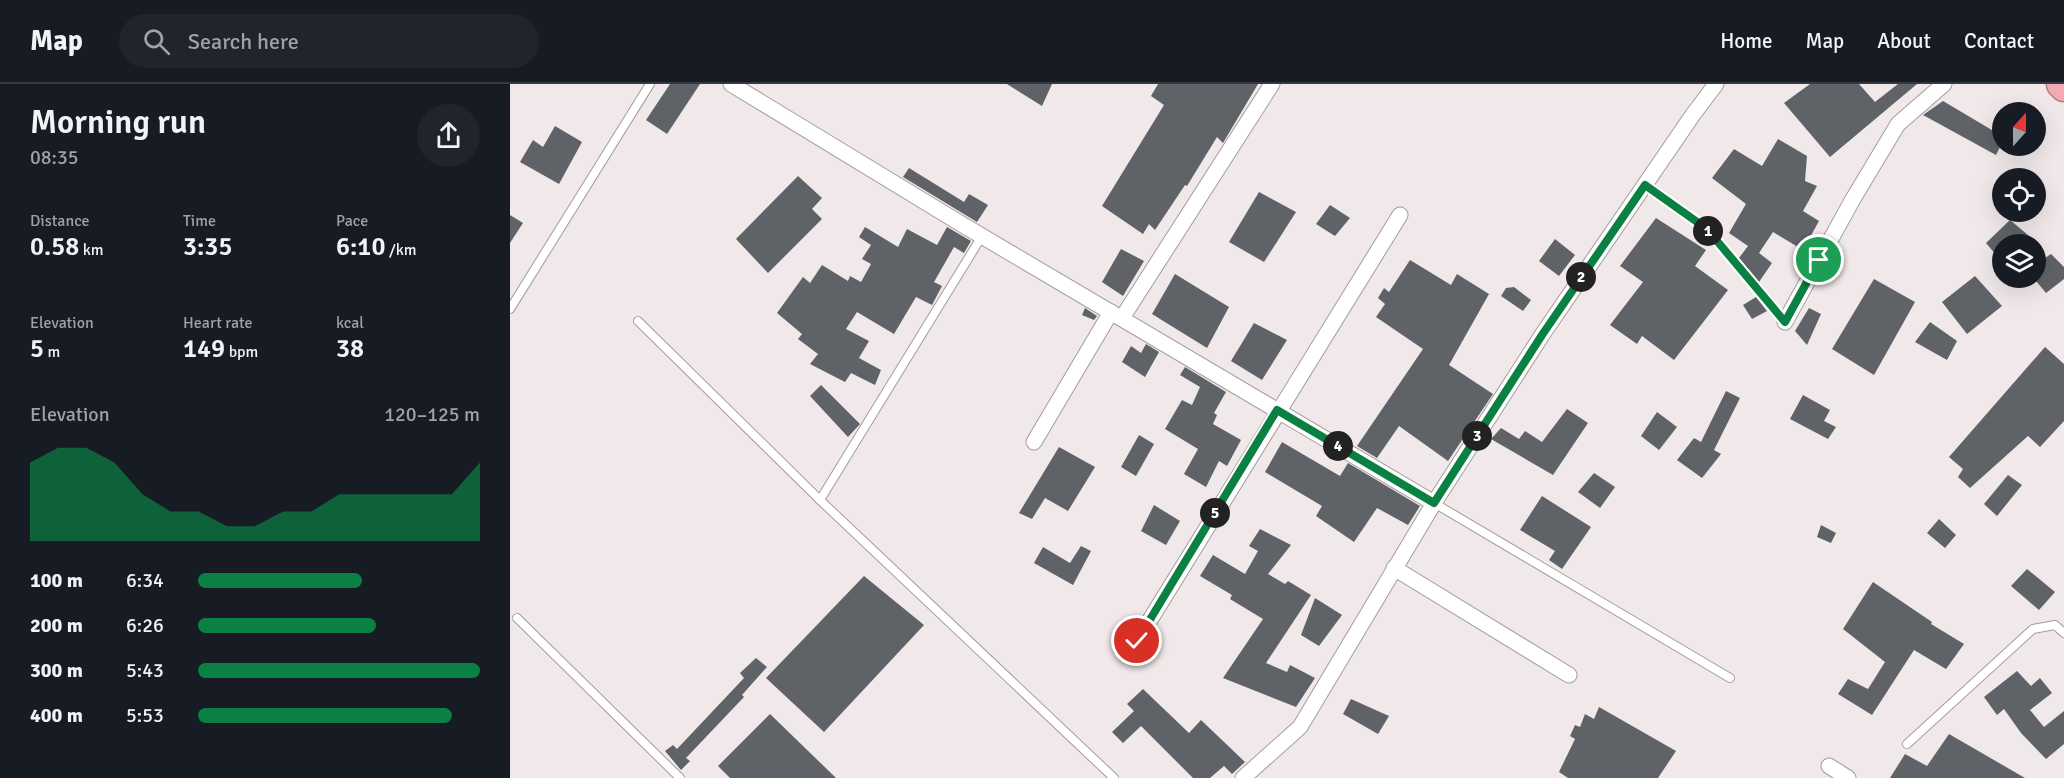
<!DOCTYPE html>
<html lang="en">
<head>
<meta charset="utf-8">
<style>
	body { margin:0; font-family:Signika,sans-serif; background:#20242c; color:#f1f3f6; height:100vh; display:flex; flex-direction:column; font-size:22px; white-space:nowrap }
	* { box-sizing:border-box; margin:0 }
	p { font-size:20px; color:#9ea1a6 }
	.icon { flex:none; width:33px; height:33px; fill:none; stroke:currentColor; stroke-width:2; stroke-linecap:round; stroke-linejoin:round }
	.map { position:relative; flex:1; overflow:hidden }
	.drawer { display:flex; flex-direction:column; background:#171b24; width:510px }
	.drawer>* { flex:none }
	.needle { width:39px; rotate:21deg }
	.fabs { position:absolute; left:1482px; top:18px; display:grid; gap:12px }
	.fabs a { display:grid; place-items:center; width:54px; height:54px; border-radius:50%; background:#171b24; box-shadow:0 6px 24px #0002; font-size:30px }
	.pin { position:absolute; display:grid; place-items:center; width:51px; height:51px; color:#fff; margin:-26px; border:3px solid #fff; border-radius:50%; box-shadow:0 2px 6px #0007 }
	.km { position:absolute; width:30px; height:30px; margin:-15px; border-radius:50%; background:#222; color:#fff; font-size:16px; line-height:30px; text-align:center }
	.round { display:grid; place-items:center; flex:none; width:63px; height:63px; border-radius:32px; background:#20242c }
	.head { display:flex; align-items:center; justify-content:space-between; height:102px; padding:0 30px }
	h1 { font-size:33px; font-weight:600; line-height:45px }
	.figures { display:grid; grid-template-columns:repeat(3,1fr); gap:9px; height:102px; padding:6px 30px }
	.figures div { display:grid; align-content:center }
	.figures b { font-size:26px; font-weight:600 }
	.figures small { font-size:16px; font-weight:400 }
	.figures p { font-size:16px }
	.chart { height:168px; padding:12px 30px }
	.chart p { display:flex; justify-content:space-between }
	.chart svg { width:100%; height:108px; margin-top:6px; fill:#0b8043; opacity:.7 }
	ul { padding:0 30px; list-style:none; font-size:20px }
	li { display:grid; grid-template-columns:96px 72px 1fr; align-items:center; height:45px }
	li i { height:15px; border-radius:8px; background:#0b8043 }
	header { display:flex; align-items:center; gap:36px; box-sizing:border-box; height:84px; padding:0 30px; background:#171b24; border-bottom:2px solid #363941 }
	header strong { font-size:28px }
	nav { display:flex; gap:33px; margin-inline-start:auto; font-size:21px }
	.search { width:420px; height:54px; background:#20242c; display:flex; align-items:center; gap:15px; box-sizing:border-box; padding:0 21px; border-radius:33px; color:#9ea1a6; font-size:22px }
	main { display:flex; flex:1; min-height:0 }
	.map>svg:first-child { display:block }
</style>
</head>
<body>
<header>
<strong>Map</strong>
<div class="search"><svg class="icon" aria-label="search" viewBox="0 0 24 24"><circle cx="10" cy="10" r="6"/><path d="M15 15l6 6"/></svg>Search here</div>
<nav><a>Home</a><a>Map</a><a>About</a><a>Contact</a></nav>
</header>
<main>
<section class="drawer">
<div class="head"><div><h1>Morning run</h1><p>08:35</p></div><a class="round"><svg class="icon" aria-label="share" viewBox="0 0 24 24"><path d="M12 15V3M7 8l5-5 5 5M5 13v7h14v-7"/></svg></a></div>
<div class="figures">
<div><p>Distance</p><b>0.58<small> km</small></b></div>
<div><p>Time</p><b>3:35</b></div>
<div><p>Pace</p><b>6:10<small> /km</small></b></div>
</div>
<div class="figures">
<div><p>Elevation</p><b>5<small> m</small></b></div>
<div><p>Heart rate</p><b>149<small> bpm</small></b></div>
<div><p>kcal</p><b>38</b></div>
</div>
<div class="chart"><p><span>Elevation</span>120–125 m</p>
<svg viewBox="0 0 160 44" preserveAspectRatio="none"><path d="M0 44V12L10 6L20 6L30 12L40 25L50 32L60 32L70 38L80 38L90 32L100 32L110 25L120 25L130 25L140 25L150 25L160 12V44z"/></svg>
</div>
<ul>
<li><b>100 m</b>6:34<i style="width:58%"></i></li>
<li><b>200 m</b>6:26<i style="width:63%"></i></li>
<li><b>300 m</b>5:43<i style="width:100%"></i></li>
<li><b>400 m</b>5:53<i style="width:90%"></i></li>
</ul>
</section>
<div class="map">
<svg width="1554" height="694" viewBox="0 0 1554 694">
	<rect width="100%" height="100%" fill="#f0e8e9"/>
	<!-- building -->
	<g fill="#5f6367">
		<path d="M 160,0 L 190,0 L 157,50 L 136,36 Z"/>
		<path d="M 497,0 L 542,0 L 532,22 Z"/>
		<path d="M 648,0 L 748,0 L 713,59 L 707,53 L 677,102 L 675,101 L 645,146 L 639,140 L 633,150 L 592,122 L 654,21 L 641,12 Z"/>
		<path d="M 1300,0 L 1349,0 L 1365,18 L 1388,0 L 1407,0 L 1320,73 L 1274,19 Z"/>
		<path d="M 1433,17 L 1492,52 L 1492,59 L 1486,71 L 1413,31 Z"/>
		<path d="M 45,42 L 72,58 L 49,100 L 10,78 L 23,56 L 33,63 Z"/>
		<path d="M 1268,55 L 1297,72 L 1295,97 L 1307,102 L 1293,127 L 1309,137 L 1293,166 L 1263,148 L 1249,169 L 1262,179 L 1249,198 L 1229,174 L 1238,162 L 1219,149 L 1236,120 L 1202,94 L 1224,65 L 1252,82 Z"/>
		<path d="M 399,84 L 454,118 L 459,110 L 478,121 L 467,138 L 393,93 Z"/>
		<path d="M 288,92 L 312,114 L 302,125 L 312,135 L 258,189 L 226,155 Z"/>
		<path d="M 749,108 L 786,128 L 754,178 L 719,158 Z"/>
		<path d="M 820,121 L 840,134 L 825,152 L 806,140 Z"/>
		<path d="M 0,131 L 13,139 L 0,159 Z"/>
		<path d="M 1146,134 L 1196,166 L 1185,182 L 1218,206 L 1164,276 L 1132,252 L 1127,260 L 1100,241 L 1133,198 L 1110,182 Z"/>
		<path d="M 1500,136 L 1524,156 L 1519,160 L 1492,160 L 1492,178 L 1476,159 Z"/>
		<path d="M 355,143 L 388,163 L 397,145 L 427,161 L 437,143 L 461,157 L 454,169 L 444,163 L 424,198 L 432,202 L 422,221 L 406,213 L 384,250 L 347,228 L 336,245 L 359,257 L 349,274 L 371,286 L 365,301 L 341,289 L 335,298 L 300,280 L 308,270 L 288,255 L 292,250 L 267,229 L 293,193 L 300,199 L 312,181 L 338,197 L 340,192 L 351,198 L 361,180 L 352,175 L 361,161 L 349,153 Z"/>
		<path d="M 1045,155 L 1065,171 L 1049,192 L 1029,177 Z"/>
		<path d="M 611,165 L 634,177 L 613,212 L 592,198 Z"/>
		<path d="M 1541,170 L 1554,183 L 1554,195 L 1536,209 L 1526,197 L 1526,180 Z"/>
		<path d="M 900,176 L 941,201 L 947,190 L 979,210 L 939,281 L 983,310 L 938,377 L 889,342 L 867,374 L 847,362 L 913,265 L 866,233 L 875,220 L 868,214 L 874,204 L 879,208 Z"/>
		<path d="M 665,190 L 719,223 L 697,264 L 642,230 Z"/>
		<path d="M 1465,192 L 1492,222 L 1457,250 L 1432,218 Z"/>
		<path d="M 1364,195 L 1405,218 L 1364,291 L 1322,265 Z"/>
		<path d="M 1004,203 L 1021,216 L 1013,227 L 991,212 L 996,204 Z"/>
		<path d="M 1246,213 L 1257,227 L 1242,235 L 1233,221 Z"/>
		<path d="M 575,224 L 587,232 L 584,236 L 572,231 Z"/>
		<path d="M 1299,224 L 1311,230 L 1297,261 L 1285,247 Z"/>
		<path d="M 1420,238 L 1447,257 L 1437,276 L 1405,258 Z"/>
		<path d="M 744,239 L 777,256 L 752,296 L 721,277 Z"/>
		<path d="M 636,260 L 649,268 L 635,293 L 612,278 L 621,262 L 631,269 Z"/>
		<path d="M 1535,263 L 1554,280 L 1554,337 L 1530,363 L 1518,352 L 1460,404 L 1448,393 L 1453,385 L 1439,373 Z"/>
		<path d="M 675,283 L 716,308 L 704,329 L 707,331 L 703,340 L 731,356 L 717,382 L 709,377 L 696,403 L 674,390 L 688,365 L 655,345 L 672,316 L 682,321 L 690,303 L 670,291 Z"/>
		<path d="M 311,301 L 350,340 L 338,353 L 300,312 Z"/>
		<path d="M 1216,307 L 1230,314 L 1204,366 L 1211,370 L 1192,394 L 1167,376 L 1184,354 L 1191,358 Z"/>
		<path d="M 1293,311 L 1320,326 L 1314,337 L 1326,343 L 1318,355 L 1280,335 Z"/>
		<path d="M 1057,325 L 1078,339 L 1043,391 L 981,355 L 991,344 L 1009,355 L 1015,347 L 1032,358 Z"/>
		<path d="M 1147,328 L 1167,343 L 1149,366 L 1131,352 Z"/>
		<path d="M 629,351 L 644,360 L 626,392 L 611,383 Z"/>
		<path d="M 772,358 L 830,392 L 838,379 L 910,422 L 898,441 L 867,424 L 844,458 L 806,432 L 812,422 L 755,388 Z"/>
		<path d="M 549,363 L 585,383 L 558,427 L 535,414 L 522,435 L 509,429 Z"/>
		<path d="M 1084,389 L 1105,403 L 1090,424 L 1068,408 Z"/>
		<path d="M 1498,391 L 1512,401 L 1487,432 L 1474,420 Z"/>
		<path d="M 1032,412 L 1081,443 L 1052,485 L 1039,476 L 1045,467 L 1010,446 Z"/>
		<path d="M 644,421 L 670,437 L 656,461 L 631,447 Z"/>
		<path d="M 1429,435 L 1446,451 L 1435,464 L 1417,449 Z"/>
		<path d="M 1311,441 L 1326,449 L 1321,459 L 1307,453 Z"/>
		<path d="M 750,445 L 781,461 L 758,490 L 775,500 L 778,497 L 801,511 L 756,579 L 777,588 L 780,581 L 805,594 L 786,623 L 713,594 L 753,535 L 720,515 L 722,511 L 690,492 L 703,471 L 735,490 L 748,467 L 739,462 Z"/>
		<path d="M 571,462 L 581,467 L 563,501 L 524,479 L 533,463 L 560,479 Z"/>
		<path d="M 1517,485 L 1545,508 L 1529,526 L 1501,502 Z"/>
		<path d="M 354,492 L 414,541 L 314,648 L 256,594 Z"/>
		<path d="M 1363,498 L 1422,538 L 1421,540 L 1454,560 L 1436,585 L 1404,566 L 1362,631 L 1328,610 L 1338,595 L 1358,605 L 1375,578 L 1333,545 Z"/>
		<path d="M 805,514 L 832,531 L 809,562 L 791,551 Z"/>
		<path d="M 246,574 L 257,583 L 232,611 L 234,613 L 176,674 L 180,677 L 171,686 L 155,667 L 163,661 L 167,665 L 234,594 L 230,589 Z"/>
		<path d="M 1507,587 L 1521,602 L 1530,594 L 1542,609 L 1520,626 L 1534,643 L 1554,627 L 1554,660 L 1536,675 L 1511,649 L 1494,625 L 1487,631 L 1474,613 Z"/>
		<path d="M 633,605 L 679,649 L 691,636 L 735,678 L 722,690 L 714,682 L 700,694 L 683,694 L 631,642 L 613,659 L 602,648 L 624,627 L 617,620 Z"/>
		<path d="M 841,615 L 879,632 L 868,650 L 833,630 Z"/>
		<path d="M 1089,623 L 1166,667 L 1148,694 L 1058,694 L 1049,688 L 1065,655 L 1060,652 L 1065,641 L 1070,643 L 1075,630 L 1084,635 Z"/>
		<path d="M 260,630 L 326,694 L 220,694 L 208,682 Z"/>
		<path d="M 1439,650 L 1515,694 L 1380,694 L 1395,670 L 1417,682 Z"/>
	</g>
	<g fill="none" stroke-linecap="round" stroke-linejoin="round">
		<defs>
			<g id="lane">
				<path d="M 1135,101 L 1197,145 L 1275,238"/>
				<path d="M 0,225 L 140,0"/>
				<path d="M 128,237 L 310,416 L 604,694"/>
				<path d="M 310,416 L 472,152"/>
				<path d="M 924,419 L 1220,594"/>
				<path d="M 7,534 L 170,694"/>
				<path d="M 1397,660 L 1523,545 L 1545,541 L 1554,549"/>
			</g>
			<g id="street">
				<path d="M 221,0 L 453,141 L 924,419"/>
				<path d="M 612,234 L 762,0"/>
				<path d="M 1275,238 L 1343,115 L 1388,40 L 1434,0"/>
				<path d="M 524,358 L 601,228"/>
				<path d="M 884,484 L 1059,591"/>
				<path d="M 627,557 L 890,131"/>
				<path d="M 1319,682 L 1338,694"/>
				<path d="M 733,694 L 790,643 L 924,419 L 1032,251 L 1182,32 L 1206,0"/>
			</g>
			<path id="highway" d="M 1551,0 L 1554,3"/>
		</defs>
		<!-- lane casing -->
		<use href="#lane" stroke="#a39c9c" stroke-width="10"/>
		<!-- street casing -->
		<use href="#street" stroke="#a39c9c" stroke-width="17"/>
		<!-- highway casing -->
		<use href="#highway" stroke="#af7e82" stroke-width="31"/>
		<!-- lane -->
		<use href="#lane" stroke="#fff" stroke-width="8"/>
		<!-- street -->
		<use href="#street" stroke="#fff" stroke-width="15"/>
		<!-- highway -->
		<use href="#highway" stroke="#f5aab1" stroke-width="28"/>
	</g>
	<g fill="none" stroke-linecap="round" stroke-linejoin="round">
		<defs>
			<path id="route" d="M 627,557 L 767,326 L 924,419 L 1032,251 L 1135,101 L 1197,145 L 1275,238 L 1309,176"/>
		</defs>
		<!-- route casing -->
		<use href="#route" stroke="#fff" stroke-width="12"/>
		<!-- route -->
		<use href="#route" stroke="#0b8043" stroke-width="8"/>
	</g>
</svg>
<div class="fabs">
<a><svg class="needle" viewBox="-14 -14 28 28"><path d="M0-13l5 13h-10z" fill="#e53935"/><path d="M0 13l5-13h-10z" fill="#9ea1a6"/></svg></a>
<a><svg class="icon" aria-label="locate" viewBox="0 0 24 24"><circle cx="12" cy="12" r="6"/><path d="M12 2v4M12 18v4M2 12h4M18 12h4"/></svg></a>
<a><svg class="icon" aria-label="layers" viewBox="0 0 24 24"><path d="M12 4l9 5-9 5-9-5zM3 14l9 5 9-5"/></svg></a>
</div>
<div class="pin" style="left:1309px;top:176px;background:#1e9e55"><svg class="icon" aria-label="arrive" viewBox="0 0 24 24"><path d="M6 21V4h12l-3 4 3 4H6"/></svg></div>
<div class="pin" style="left:627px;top:557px;background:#d93025"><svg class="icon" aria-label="check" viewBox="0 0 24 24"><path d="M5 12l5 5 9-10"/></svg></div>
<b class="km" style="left:1198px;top:147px">1</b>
<b class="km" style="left:1071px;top:193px">2</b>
<b class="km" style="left:967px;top:352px">3</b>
<b class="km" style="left:828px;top:362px">4</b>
<b class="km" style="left:705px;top:429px">5</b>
</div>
</main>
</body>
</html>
